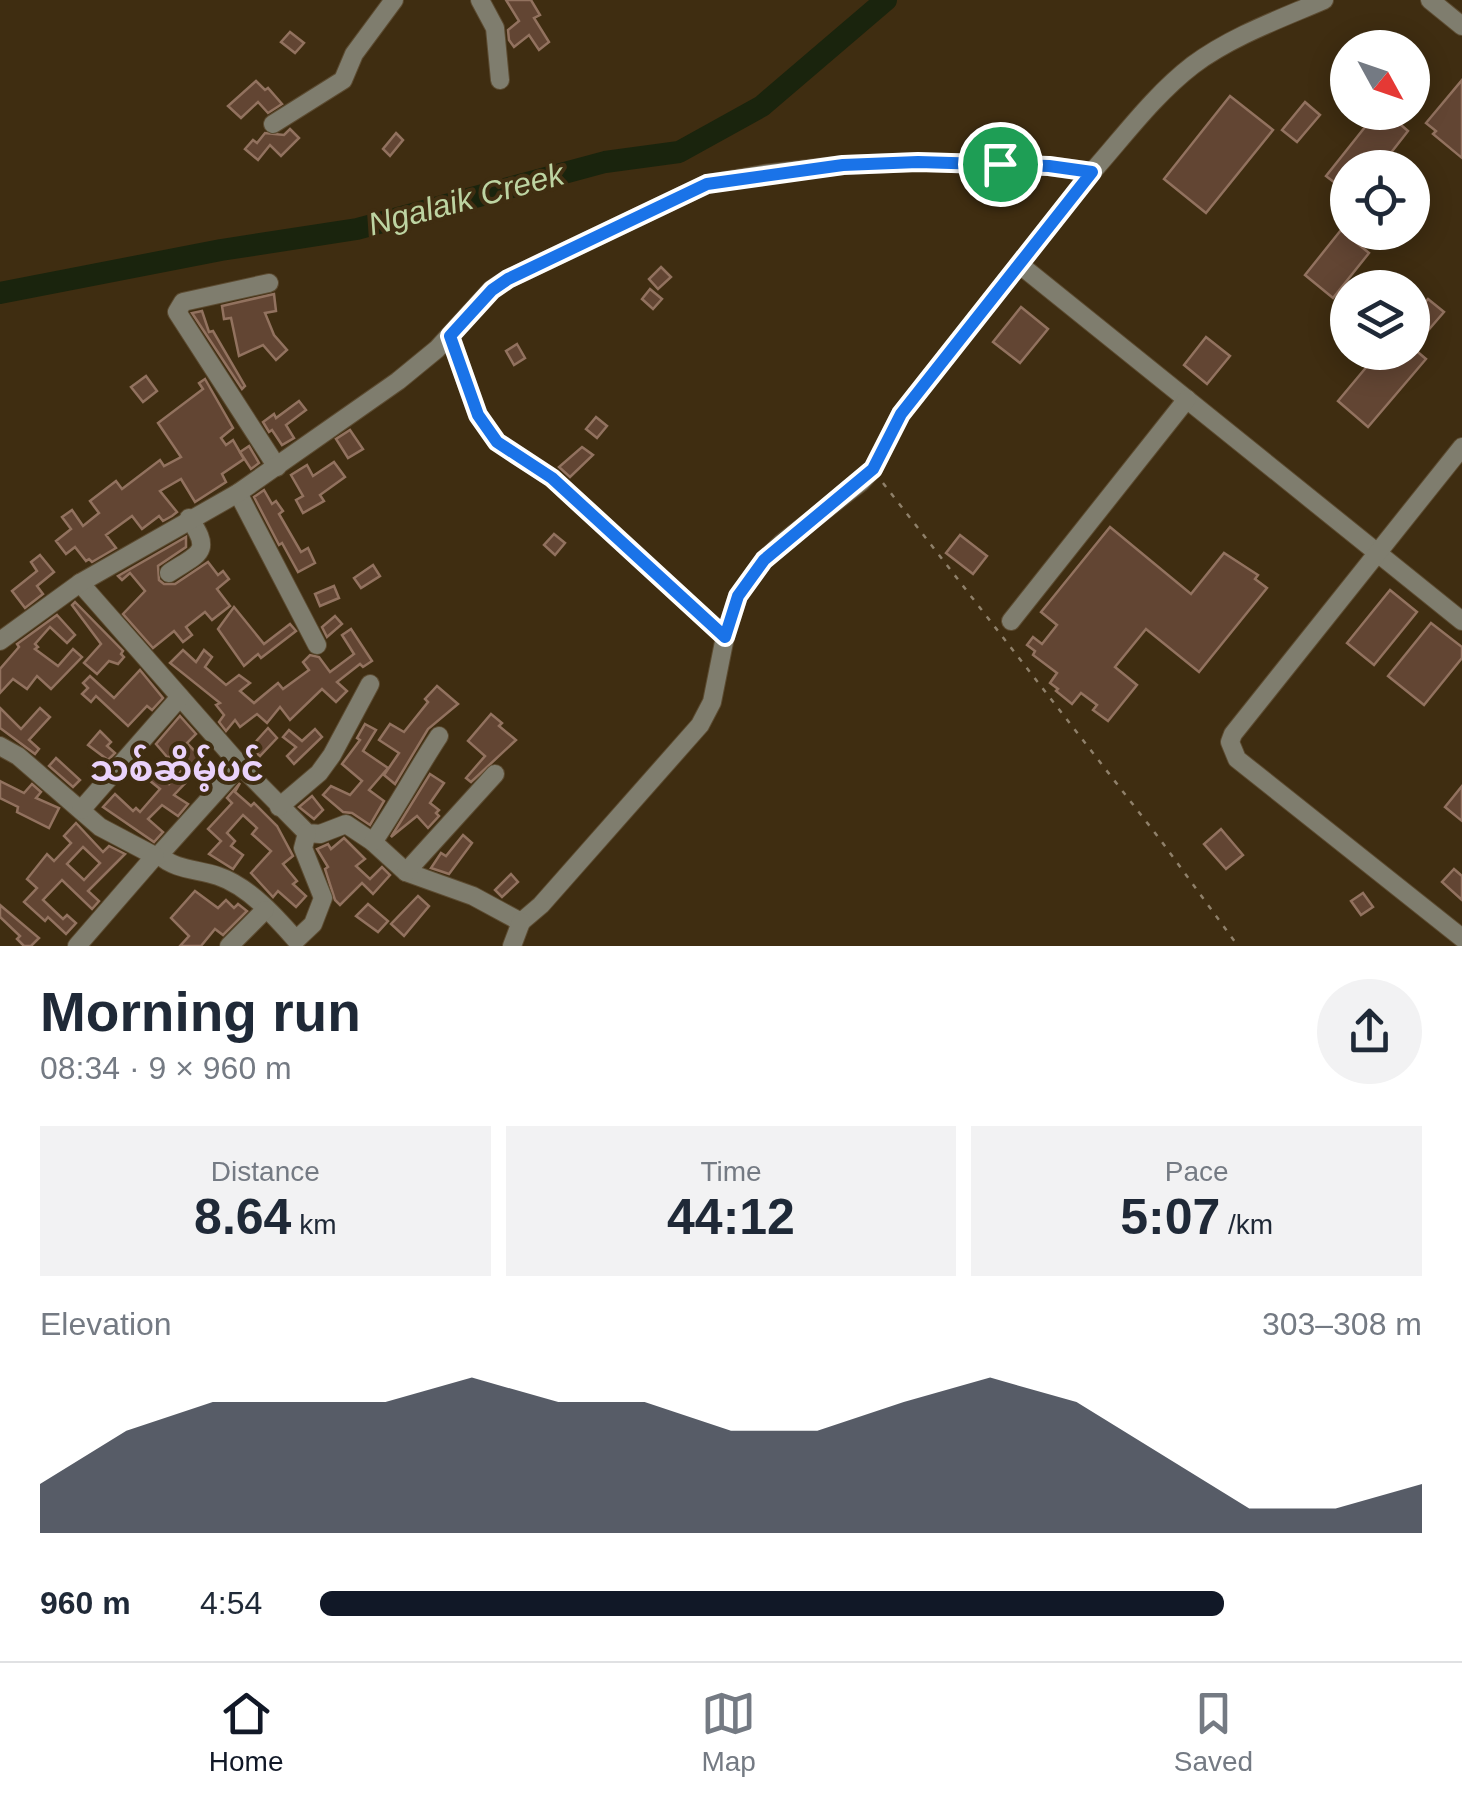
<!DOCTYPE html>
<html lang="en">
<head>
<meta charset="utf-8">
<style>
	body { margin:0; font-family:Arial,"Noto Sans Myanmar",sans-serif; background:#f2f2f3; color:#1f2937; height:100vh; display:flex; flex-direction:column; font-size:38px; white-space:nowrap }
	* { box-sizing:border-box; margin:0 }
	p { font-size:32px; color:#747a83 }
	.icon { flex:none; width:55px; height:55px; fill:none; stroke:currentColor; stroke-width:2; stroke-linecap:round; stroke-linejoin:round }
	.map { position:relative; height:946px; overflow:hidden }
	.side { display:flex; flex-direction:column; background:#fff; flex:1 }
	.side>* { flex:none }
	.needle { width:65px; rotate:130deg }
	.tools { position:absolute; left:1330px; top:30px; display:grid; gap:20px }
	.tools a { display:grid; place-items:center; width:100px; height:100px; border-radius:50%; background:#fff; box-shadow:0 5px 25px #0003; font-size:50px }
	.pin { position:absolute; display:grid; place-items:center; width:85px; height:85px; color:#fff; margin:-42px; border:5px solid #fff; border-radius:50%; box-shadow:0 2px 10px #0007 }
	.round { display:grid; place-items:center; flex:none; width:105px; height:105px; border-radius:52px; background:#f2f2f3 }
	.headline { display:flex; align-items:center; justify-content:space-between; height:170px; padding:0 40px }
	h1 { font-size:55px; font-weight:600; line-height:75px }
	.stats { display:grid; grid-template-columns:repeat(3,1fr); gap:15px; height:170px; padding:10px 40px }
	.stats div { display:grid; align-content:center; border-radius:0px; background:#f2f2f3; text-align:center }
	.stats b { font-size:50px; font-weight:600 }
	.stats small { font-size:28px; font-weight:400 }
	.stats p { font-size:28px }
	.chart { height:280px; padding:20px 40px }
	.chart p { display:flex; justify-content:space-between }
	.chart svg { width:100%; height:180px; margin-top:10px; fill:#111827; opacity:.7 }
	ul { padding:0 40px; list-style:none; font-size:32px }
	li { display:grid; grid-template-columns:160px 120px 1fr; align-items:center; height:75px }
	li i { height:25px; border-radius:12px; background:#111827 }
	.tabs { display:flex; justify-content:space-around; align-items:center; height:140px; border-top:2px solid #e0e1e3; background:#fff; font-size:28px; color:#747a83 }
	.tabs a { display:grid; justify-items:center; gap:5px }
	.tabs .current { color:#111827 }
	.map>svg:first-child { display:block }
</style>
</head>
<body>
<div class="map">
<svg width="1462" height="946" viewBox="0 0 1462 946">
	<rect width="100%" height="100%" fill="#3f2d11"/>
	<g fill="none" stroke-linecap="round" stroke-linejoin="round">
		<!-- river -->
		<path stroke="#1a240d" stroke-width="22" d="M 0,293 L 221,250 L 357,229 L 605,162 L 679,152 L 762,106 L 886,0"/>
	</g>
	<!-- building -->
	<g fill="#624533" stroke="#92725f" stroke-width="2.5" fill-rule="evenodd">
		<path d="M 506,0 L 531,0 L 540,15 L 534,18 L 549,42 L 539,50 L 529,35 L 514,47 L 509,40 L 508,30 L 519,21 Z"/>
		<path d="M 290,32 L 304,43 L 295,53 L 281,42 Z"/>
		<path d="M 1462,80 L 1462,158 L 1433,134 L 1436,131 L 1426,123 Z"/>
		<path d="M 256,81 L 265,90 L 268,88 L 282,104 L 268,113 L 258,102 L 241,118 L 228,106 Z"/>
		<path d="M 1230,96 L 1273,130 L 1206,213 L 1164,179 Z"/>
		<path d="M 1305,102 L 1320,115 L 1297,142 L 1282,130 Z"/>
		<path d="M 1377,112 L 1386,112 L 1408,131 L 1379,168 L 1348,168 L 1348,193 L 1326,176 Z"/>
		<path d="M 290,129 L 299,138 L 281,156 L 270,145 L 258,160 L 245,149 L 253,140 L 257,143 L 265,133 L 284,135 Z"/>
		<path d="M 396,133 L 403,140 L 390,156 L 383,149 Z"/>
		<path d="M 1341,230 L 1369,253 L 1333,298 L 1305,275 Z"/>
		<path d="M 661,267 L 671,277 L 658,289 L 649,279 Z"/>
		<path d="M 650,289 L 662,299 L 653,309 L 642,299 Z"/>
		<path d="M 274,294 L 276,311 L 265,313 L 274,335 L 287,350 L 276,360 L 263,345 L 239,356 L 231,318 L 224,319 L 222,306 Z"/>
		<path d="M 1428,299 L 1444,312 L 1413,348 L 1426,359 L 1368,427 L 1338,401 L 1379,352 L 1412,352 L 1412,317 Z"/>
		<path d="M 1021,307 L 1048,329 L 1020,363 L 993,342 Z"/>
		<path d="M 202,311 L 209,332 L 213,331 L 245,386 L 242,389 L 192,313 Z"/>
		<path d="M 1206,337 L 1230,356 L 1207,384 L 1184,365 Z"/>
		<path d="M 517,344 L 525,358 L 514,365 L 506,351 Z"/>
		<path d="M 146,376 L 157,391 L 143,402 L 131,387 Z"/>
		<path d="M 205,379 L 233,428 L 221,438 L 226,445 L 233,440 L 244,459 L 222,474 L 226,482 L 195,502 L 181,479 L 160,491 L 177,512 L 172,516 L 163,521 L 159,516 L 142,529 L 132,516 L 106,535 L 116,548 L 92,562 L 89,559 L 86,561 L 75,547 L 66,554 L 56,541 L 71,529 L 62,517 L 72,510 L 83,526 L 99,513 L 90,501 L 116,481 L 122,489 L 160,460 L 164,466 L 181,457 L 158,423 L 203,389 L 199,383 Z"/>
		<path d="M 299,401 L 306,410 L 286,425 L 294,438 L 282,445 L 272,430 L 269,432 L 263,422 L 274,414 L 276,418 Z"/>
		<path d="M 596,417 L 607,426 L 597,438 L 586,429 Z"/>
		<path d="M 350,430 L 363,449 L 348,458 L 336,439 Z"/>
		<path d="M 249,446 L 259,463 L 251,469 L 240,452 Z"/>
		<path d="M 582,447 L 593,455 L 570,477 L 559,467 Z"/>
		<path d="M 334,462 L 345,477 L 320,495 L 324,501 L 303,513 L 296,500 L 303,496 L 291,475 L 307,465 L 313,476 Z"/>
		<path d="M 264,490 L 272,504 L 276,501 L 283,511 L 279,514 L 301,552 L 308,548 L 315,563 L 298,572 L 282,543 L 279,545 L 254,497 Z"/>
		<path d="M 1110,527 L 1191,594 L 1224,553 L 1258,575 L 1255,579 L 1267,588 L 1199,672 L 1146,629 L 1115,667 L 1137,685 L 1108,721 L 1093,710 L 1097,705 L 1081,693 L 1072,704 L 1056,691 L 1058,689 L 1050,683 L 1057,673 L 1033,655 L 1035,651 L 1027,645 L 1033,637 L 1042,644 L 1057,625 L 1041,612 Z"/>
		<path d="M 554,534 L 565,543 L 555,555 L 544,545 Z"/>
		<path d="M 960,535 L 987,556 L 973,574 L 946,553 Z"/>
		<path d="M 186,537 L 186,547 L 158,566 L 159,580 L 164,584 L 175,584 L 208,562 L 218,575 L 223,571 L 229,579 L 217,589 L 230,606 L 212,620 L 205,612 L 186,627 L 192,635 L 183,642 L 174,631 L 153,648 L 123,614 L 145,591 L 130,573 L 122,580 L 118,576 Z"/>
		<path d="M 40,555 L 54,572 L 37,586 L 43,594 L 25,608 L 12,591 L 37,571 L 31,562 Z"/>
		<path d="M 373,565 L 380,576 L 361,588 L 354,578 Z"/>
		<path d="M 334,586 L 339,598 L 320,606 L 315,594 Z"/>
		<path d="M 1390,590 L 1417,612 L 1374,665 L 1347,643 Z"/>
		<path d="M 75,602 L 123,651 L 121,654 L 124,657 L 118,664 L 109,661 L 97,674 L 84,663 L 101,644 L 72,605 Z"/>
		<path d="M 234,607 L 264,644 L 290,624 L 296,631 L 261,658 L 258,654 L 244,666 L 218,629 Z"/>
		<path d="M 57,615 L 75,635 L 67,643 L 50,627 L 35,644 L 38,647 L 35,649 L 58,666 L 73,649 L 82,657 L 51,689 L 37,676 L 27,689 L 13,679 L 0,693 L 0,669 L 19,647 L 17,644 Z"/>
		<path d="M 335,616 L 342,624 L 327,637 L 322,627 Z"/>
		<path d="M 1431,623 L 1462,647 L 1462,658 L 1424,705 L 1388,676 Z"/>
		<path d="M 351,629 L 372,661 L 363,667 L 360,664 L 337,682 L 347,691 L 336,702 L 322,689 L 290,720 L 280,707 L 267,723 L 257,714 L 240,727 L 235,720 L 226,731 L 219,722 L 224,715 L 216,705 L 220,703 L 170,663 L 183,650 L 196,662 L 204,650 L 212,657 L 205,667 L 226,685 L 239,675 L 250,683 L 240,691 L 254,703 L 278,683 L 283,689 L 309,670 L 303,662 L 310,655 L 319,657 L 330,672 L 354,654 L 342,635 Z"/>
		<path d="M 140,670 L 163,698 L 152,710 L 147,706 L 128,726 L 96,696 L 91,702 L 82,694 L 88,688 L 83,683 L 90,676 L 114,698 Z"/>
		<path d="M 437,686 L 458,704 L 428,729 L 395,784 L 384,775 L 399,753 L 379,740 L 390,724 L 404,732 L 428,702 L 425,699 Z"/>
		<path d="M 0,708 L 21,729 L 40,708 L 50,717 L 29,740 L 39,749 L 35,754 L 0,728 Z"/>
		<path d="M 491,714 L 502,723 L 499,726 L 516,740 L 471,782 L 466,778 L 485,756 L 468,741 Z"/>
		<path d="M 180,716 L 196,734 L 187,743 L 216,773 L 206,784 L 195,773 L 174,795 L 188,804 L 178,816 L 162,805 L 148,819 L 163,832 L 154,842 L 103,807 L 115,794 L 133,811 L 136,808 L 140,812 L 160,789 L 134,768 L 143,759 L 169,784 L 185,767 L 171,755 L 168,758 L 156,744 Z"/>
		<path d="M 365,724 L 376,730 L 363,751 L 388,768 L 369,790 L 384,801 L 370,825 L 352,813 L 343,812 L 323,795 L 331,786 L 350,795 L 362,781 L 342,764 L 360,740 L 357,738 Z"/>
		<path d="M 268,728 L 277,738 L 260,756 L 250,748 Z"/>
		<path d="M 315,729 L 322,737 L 294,764 L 287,756 L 296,747 L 283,737 L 289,730 L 302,741 Z"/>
		<path d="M 100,731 L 111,742 L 107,746 L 115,753 L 108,760 L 88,745 Z"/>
		<path d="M 56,758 L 80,780 L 73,787 L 49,766 Z"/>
		<path d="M 430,774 L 444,783 L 430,803 L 439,810 L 436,813 L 439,816 L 428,828 L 417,816 L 391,837 Z"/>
		<path d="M 0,781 L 24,793 L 32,784 L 41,792 L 36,798 L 59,808 L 49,828 L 17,812 L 18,807 L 0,798 Z"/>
		<path d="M 240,783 L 235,792 L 251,806 L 254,803 L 277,826 L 293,856 L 283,864 L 297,881 L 293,884 L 306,896 L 296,907 L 278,891 L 273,897 L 251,873 L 271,851 L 252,834 L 257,828 L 243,815 L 227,833 L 235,841 L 231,846 L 243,855 L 233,869 L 209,854 L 221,841 L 208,829 L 232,803 L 227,798 Z"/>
		<path d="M 1462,786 L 1462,821 L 1445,807 Z"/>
		<path d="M 312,796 L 323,810 L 314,819 L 299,807 Z"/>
		<path d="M 76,823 L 103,852 L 109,846 L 125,854 L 88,891 L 99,901 L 92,909 L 62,880 L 43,900 L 63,919 L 67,915 L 76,923 L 66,934 L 48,917 L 45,921 L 24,902 L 37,888 L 27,879 L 47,854 L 54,861 L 71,843 L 64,836 ZM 83,847 L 100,863 L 84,880 L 67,864 Z"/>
		<path d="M 1221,829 L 1243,855 L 1226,869 L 1204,844 Z"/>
		<path d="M 463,835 L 472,843 L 449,874 L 431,868 L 441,853 L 446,856 Z"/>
		<path d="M 344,838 L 365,859 L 356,866 L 370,879 L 382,867 L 390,875 L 373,894 L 362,883 L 340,905 L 335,900 L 325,869 L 328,867 L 317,849 L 328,844 L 331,849 Z"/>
		<path d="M 1454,869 L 1462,876 L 1462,900 L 1442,882 Z"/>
		<path d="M 511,874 L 518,882 L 502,897 L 495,890 Z"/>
		<path d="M 195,891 L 218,908 L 226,900 L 234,908 L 238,904 L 247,911 L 223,935 L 215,929 L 201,946 L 180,946 L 189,936 L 171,918 Z"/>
		<path d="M 1363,893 L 1373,907 L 1361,915 L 1351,901 Z"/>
		<path d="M 418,896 L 429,906 L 404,936 L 391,924 Z"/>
		<path d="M 368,904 L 388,921 L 378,932 L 356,916 Z"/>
		<path d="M 0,905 L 39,938 L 31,946 L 24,946 L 17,939 L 20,936 L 0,917 Z"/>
	</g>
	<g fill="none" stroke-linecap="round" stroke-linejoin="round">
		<defs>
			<g id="minor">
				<path d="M 480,0 L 495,28 L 500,80"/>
				<path d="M 1430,0 L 1462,26"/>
				<path d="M 273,124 L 343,80 L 354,54 L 394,0"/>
				<path d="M 1019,264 L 1462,621"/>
				<path d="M 269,283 L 183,302 L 177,312 L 277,467"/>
				<path d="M 450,336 L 478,415 L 497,442 L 552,478 L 725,637"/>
				<path d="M 1462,447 L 1233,734 L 1230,742 L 1237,759 L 1462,938"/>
				<path d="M 238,493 L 317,645"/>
				<path d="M 169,573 C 199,553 213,553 189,518"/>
				<path d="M 80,583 L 240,765 L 307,833 L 320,834 L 346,824 L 373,842 L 406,872 L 473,896 L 521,922 L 541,905 L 700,725 L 712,702 L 725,637 L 738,596 L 764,560 L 782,543 L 861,482 L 873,469 L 901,414 L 1092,172"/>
				<path d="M 1011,621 L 1187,399"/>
				<path d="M 0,641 L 80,583 L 238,493 L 398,381 L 437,349 L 491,290 L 508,279 L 707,184 L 764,174 L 843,165 L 918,162 L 1049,166 L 1092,172 C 1124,136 1154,95 1193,65 C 1232,36 1280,19 1324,0"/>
				<path d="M 0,746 L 18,756 L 100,827 L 155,856 L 159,855 C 175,870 197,869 218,876 C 248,886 275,916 296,940 L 313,924 L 323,898 L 303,848 L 307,833"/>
				<path d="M 279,807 L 319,773 L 332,755 L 370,684"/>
				<path d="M 81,810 L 180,697"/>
				<path d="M 373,842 C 397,807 416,771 439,736"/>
				<path d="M 159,855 L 240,765"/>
				<path d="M 406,872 L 495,774"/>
				<path d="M 77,946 L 155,856"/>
				<path d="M 229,946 L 265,910"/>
				<path d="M 512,946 L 521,922"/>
			</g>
		</defs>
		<!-- minor casing -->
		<use href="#minor" stroke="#5c4b31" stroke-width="20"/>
		<!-- path -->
		<path stroke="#8f806a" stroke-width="2.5" stroke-dasharray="5 8" stroke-linecap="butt" d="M 883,483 L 1159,838 L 1238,946"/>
		<!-- minor -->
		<use href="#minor" stroke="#7f7d6e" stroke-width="18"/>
	</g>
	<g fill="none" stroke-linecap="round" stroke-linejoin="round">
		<defs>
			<path id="route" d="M 918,162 L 1049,166 L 1092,172 L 901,414 L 873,469 L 764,560 L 738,596 L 725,637 L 552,478 L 497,442 L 478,415 L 450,336 L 492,290 L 508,279 L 707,184 L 843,165 Z"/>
		</defs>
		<!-- route casing -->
		<use href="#route" stroke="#fff" stroke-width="20"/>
		<!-- route -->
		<use href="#route" stroke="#1a73e8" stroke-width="12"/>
	</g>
	<g text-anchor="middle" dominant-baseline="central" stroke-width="8" stroke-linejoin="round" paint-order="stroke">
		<!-- water labels -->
		<g font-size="32" font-style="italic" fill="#bdd4a2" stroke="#3f2d11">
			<text transform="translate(466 199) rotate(-15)">Ngalaik Creek</text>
		</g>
		<!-- quarter labels -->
		<g font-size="35" font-weight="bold" fill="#ead2fb" stroke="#3f2d11">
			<text x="177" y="768">သစ်ဆိမ့်ပင်</text>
		</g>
	</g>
</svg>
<div class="tools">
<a><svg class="needle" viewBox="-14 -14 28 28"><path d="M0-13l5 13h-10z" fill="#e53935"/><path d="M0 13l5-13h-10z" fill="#747a83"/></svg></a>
<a><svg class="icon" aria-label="locate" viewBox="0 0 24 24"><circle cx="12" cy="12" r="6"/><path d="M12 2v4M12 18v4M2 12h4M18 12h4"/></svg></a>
<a><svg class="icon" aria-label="layers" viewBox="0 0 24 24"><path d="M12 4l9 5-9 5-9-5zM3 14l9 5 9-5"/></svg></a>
</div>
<div class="pin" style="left:1000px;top:164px;background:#1e9e55"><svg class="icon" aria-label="arrive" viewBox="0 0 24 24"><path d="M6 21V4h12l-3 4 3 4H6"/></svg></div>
</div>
<section class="side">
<div class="headline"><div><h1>Morning run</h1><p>08:34 · 9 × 960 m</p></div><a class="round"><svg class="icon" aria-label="share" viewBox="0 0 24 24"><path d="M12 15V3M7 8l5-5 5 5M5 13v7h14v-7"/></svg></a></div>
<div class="stats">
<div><p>Distance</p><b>8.64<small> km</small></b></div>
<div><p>Time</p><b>44:12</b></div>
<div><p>Pace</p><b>5:07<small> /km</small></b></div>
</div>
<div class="chart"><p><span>Elevation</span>303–308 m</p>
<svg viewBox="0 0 160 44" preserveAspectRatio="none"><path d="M0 44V32L10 19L20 12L30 12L40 12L50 6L60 12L70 12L80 19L90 19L100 12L110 6L120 12L130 25L140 38L150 38L160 32V44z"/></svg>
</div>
<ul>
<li><b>960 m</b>4:54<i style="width:82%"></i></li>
</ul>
</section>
<nav class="tabs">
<a class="current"><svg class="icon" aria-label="home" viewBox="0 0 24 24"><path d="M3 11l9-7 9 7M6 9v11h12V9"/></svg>Home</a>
<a><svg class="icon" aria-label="map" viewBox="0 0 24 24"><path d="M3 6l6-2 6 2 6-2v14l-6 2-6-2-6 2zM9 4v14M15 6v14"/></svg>Map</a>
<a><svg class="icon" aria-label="saved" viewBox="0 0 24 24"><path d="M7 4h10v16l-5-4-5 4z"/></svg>Saved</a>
</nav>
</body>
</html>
